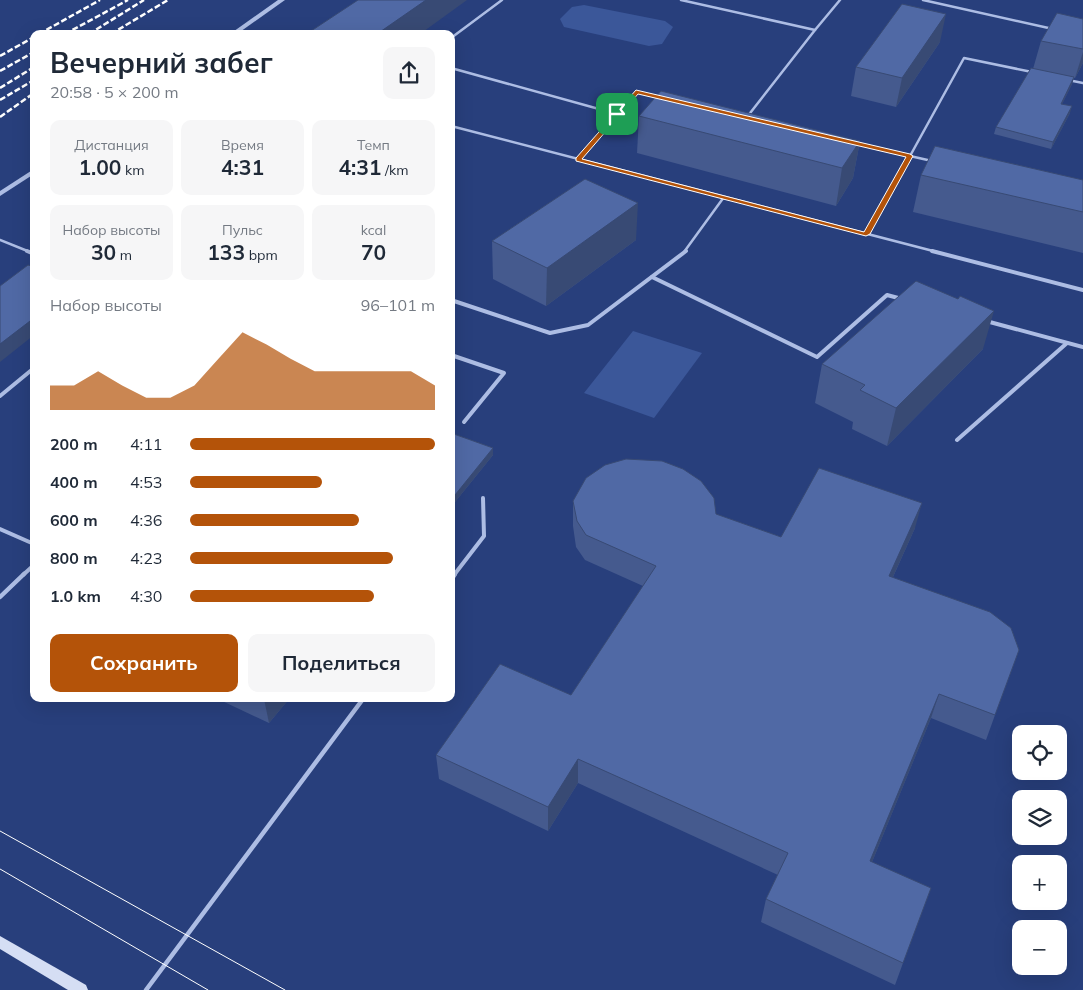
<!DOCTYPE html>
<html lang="ru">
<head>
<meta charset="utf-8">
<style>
	body { margin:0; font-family:Mulish,sans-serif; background:#f6f6f7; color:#1f2937; height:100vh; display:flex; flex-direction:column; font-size:19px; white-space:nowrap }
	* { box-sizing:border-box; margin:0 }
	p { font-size:16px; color:#747a83 }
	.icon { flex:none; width:28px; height:28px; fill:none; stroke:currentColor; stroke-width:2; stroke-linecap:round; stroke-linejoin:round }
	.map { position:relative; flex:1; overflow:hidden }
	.panel { position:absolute; left:30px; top:30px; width:425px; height:672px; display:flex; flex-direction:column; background:#fff; border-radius:10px; box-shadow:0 5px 20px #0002 }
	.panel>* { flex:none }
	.tools { position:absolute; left:1012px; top:725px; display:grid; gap:10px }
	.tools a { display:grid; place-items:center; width:55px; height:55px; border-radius:10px; background:#fff; box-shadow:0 5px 20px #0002; font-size:25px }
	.pin { position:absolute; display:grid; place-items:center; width:42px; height:42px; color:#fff; margin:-21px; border-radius:10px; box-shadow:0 2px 8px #0006 }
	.round { display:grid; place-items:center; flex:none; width:52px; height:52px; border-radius:10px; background:#f6f6f7 }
	.head { display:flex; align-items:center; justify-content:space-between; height:85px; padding:0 20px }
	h1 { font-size:28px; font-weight:700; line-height:38px }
	.metrics { display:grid; grid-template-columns:repeat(3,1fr); gap:8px; height:85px; padding:5px 20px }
	.metrics div { display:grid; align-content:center; border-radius:10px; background:#f6f6f7; text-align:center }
	.metrics b { font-size:21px; font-weight:700 }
	.metrics small { font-size:14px; font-weight:400 }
	.metrics p { font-size:14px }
	.chart { height:140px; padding:10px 20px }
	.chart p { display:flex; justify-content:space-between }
	.chart svg { width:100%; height:90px; margin-top:5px; fill:#b45309; opacity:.7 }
	.action { display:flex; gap:10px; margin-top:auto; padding:10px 20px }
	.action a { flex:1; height:58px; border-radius:10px; background:#b45309; color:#fff; font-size:20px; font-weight:700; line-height:58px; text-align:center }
	.action a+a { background:#f6f6f7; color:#1f2937 }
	ul { padding:0 20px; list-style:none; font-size:16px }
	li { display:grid; grid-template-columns:80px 60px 1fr; align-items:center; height:38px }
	li i { height:12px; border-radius:6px; background:#b45309 }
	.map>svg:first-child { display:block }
</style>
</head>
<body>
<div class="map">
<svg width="1083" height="990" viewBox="0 0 1083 990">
	<rect width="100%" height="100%" fill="#283f7c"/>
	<!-- green -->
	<g fill="#3b5799">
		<path d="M 584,5 L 665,21 L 673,27 L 662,44 L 649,46 L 564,27 L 560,19 L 572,7 Z"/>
		<path d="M 633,331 L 702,353 L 654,418 L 584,393 Z"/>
	</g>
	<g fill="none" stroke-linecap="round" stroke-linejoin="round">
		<!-- service-far2 -->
		<g stroke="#adbde4" stroke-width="2.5">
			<path d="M 681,0 L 815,30 L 840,0"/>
			<path d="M 923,0 L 1053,29"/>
			<path d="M 451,38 L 502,0"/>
			<path d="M 451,68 L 617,114"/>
			<path d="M 1068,80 L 1083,83"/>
			<path d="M 747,117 L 815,30"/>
			<path d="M 451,126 L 937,252"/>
			<path d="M 855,143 L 910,156 L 866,234"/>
			<path d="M 578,159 L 636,92 L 661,98"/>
			<path d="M 932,161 L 910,156 L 964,58 L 1032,72"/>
			<path d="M 0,240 L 30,252"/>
			<path d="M 684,252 L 724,197"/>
		</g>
		<!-- service-far1 -->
		<g stroke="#adbde4" stroke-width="4">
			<path d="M 27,251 L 34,254"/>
			<path d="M 932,251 L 1083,290"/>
			<path d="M 652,277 L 817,357 L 887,295 L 902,299"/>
			<path d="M 451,300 L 550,333 L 588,325 L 686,251"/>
			<path d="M 986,321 L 1083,347"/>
			<path d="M 451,355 L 504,373 L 464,422"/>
			<path d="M 0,396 L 34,368"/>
			<path d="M 957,440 L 1067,343"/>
			<path d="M 0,529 L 34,544"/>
			<path d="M 23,575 L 34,565"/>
			<path d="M 454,575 L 484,536 L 483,498"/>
		</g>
		<!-- service -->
		<g stroke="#adbde4" stroke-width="4.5">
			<path d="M 451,580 L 455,574"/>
			<path d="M 0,597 L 24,574"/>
			<path d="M 146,990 L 363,699"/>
		</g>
		<!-- tertiary -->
		<g fill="#adbde4" fill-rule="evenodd">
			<path d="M 278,0 L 285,0 L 237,34 L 230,34 Z"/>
			<path d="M 34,169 L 34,174 L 0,196 L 0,191 Z"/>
		</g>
		<!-- secondary -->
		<path fill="#d5def4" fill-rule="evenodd" d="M 0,936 L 86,985 L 88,990 L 68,990 L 0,949 Z"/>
		<!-- tram -->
		<g stroke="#fff" stroke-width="1">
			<path d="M 0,831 L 285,990"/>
			<path d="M 0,869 L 208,990"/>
		</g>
		<!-- rail -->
		<g stroke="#fff" stroke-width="2.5" stroke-dasharray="6 2.5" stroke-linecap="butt">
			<path d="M 39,34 L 100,0"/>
			<path d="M 65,34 L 128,0"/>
			<path d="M 89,34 L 144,0"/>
			<path d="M 111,34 L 168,0"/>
			<path d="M 0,56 L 34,37"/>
			<path d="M 0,71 L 34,52"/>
			<path d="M 0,88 L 34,67"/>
			<path d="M 0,100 L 34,80"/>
			<path d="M 0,117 L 34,93"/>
		</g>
	</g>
	<!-- wall -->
	<g fill="#455a8e">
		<path d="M 1083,19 L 1083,63 L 1075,78 L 1074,78 L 1072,84 L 1062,104 L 1070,113 L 1051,149 L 994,134 L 996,127 L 1033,69 L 1041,41 Z"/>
		<path d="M 940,42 L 896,107 L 851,96 L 856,67 Z"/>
		<path d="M 639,116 L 860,141 L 853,178 L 836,206 L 637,153 Z"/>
		<path d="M 921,175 L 1083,180 L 1083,253 L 913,212 Z"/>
		<path d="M 636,240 L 546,306 L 493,279 L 492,241 Z"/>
		<path d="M 983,349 L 887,446 L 852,429 L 853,422 L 815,403 L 822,364 Z"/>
		<path d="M 451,433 L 493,448 L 493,455 L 455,502 L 451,501 Z"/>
		<path d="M 573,501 L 716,514 L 781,537 L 915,528 L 893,577 L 995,715 L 986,740 L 931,718 L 872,862 L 903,963 L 895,985 L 761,922 L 766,899 L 778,875 L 578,783 L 548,831 L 439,779 L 436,755 L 571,695 L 643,586 L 585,560 L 576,547 L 573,526 Z"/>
		<path d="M 218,699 L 289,699 L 269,723 Z"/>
	</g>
	<!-- shaded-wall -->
	<g fill="#384a74">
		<path d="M 426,0 L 467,0 L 420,34 L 377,34 Z"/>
		<path d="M 946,14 L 940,42 L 896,107 L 902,78 Z"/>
		<path d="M 1083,52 L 1083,63 L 1075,78 Z"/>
		<path d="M 1074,77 L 1072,84 L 1059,110 L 1061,104 Z"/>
		<path d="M 1072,106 L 1070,113 L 1051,149 L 1053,142 Z"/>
		<path d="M 860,141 L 853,178 L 836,206 L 842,168 Z"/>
		<path d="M 638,203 L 636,240 L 546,306 L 547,268 Z"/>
		<path d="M 994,311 L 983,349 L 887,446 L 896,408 Z"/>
		<path d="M 34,318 L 34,335 L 0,362 L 0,344 Z"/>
		<path d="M 493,448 L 493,455 L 455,502 L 455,495 Z"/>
		<path d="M 922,503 L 915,528 L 882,601 L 889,576 Z"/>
		<path d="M 939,694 L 931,718 L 863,884 L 870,861 Z"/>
		<path d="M 264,699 L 289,699 L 269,723 Z"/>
		<path d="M 578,759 L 578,783 L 548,831 L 548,807 Z"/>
	</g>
	<!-- building -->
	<g fill="#5069a5" stroke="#384a74">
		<path d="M 358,0 L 426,0 L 377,34 L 310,34 L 308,33 Z"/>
		<path d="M 902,4 L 946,14 L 902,78 L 856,67 Z"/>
		<path d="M 1057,13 L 1083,19 L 1083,49 L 1041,41 Z"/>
		<path d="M 1031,68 L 1074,77 L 1061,104 L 1072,106 L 1053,142 L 996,127 Z"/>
		<path d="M 661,91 L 860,141 L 842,168 L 639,116 Z"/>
		<path d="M 935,146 L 1083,180 L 1083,212 L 921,175 Z"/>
		<path d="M 585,179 L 638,203 L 547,268 L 492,241 Z"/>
		<path d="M 28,265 L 34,267 L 34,318 L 0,344 L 0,286 Z"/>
		<path d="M 916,281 L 958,299 L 960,296 L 994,311 L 896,408 L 860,390 L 865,385 L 822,364 Z"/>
		<path d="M 451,433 L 493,448 L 455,495 L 451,494 Z"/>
		<path d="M 626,459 L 662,461 L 683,469 L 701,481 L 714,498 L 716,514 L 781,537 L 819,468 L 922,503 L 889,576 L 990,612 L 1011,628 L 1019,650 L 995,715 L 939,694 L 870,861 L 931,888 L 903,963 L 766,899 L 788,853 L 578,759 L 548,807 L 436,755 L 500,664 L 571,695 L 656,566 L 586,535 L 577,521 L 573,501 L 586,478 L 605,465 Z"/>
	</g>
	<!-- route -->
	<path fill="#b45309" stroke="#fff" fill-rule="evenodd" d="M 636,90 L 910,154 L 913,156 L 870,234 L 866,236 L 576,161 L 576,158 ZM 638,94 L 906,157 L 864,232 L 582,159 Z"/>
</svg>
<div class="tools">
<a><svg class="icon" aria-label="locate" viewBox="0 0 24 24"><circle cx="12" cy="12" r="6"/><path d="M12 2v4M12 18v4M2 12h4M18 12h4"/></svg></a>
<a><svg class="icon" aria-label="layers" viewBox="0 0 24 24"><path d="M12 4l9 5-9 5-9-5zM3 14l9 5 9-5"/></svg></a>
<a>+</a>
<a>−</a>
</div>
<div class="pin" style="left:617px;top:114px;background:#1e9e55"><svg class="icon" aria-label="arrive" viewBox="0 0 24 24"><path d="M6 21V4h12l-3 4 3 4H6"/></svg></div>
<section class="panel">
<div class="head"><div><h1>Вечерний забег</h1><p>20:58 · 5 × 200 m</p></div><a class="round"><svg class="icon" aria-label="share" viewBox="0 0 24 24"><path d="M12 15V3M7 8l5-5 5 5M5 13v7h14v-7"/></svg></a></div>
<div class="metrics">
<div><p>Дистанция</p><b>1.00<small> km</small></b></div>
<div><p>Время</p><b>4:31</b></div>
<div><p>Темп</p><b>4:31<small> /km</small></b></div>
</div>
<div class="metrics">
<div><p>Набор высоты</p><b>30<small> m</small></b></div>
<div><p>Пульс</p><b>133<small> bpm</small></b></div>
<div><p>kcal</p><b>70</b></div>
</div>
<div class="chart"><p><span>Набор высоты</span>96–101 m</p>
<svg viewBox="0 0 160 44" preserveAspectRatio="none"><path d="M0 44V32L10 32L20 25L30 32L40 38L50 38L60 32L70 19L80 6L90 12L100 19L110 25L120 25L130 25L140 25L150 25L160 32V44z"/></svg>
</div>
<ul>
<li><b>200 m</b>4:11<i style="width:100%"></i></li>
<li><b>400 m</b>4:53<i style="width:54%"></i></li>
<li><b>600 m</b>4:36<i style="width:69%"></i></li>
<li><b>800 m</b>4:23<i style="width:83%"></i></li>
<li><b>1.0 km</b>4:30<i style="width:75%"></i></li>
</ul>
<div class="action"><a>Сохранить</a><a>Поделиться</a></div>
</section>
</div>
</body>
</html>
